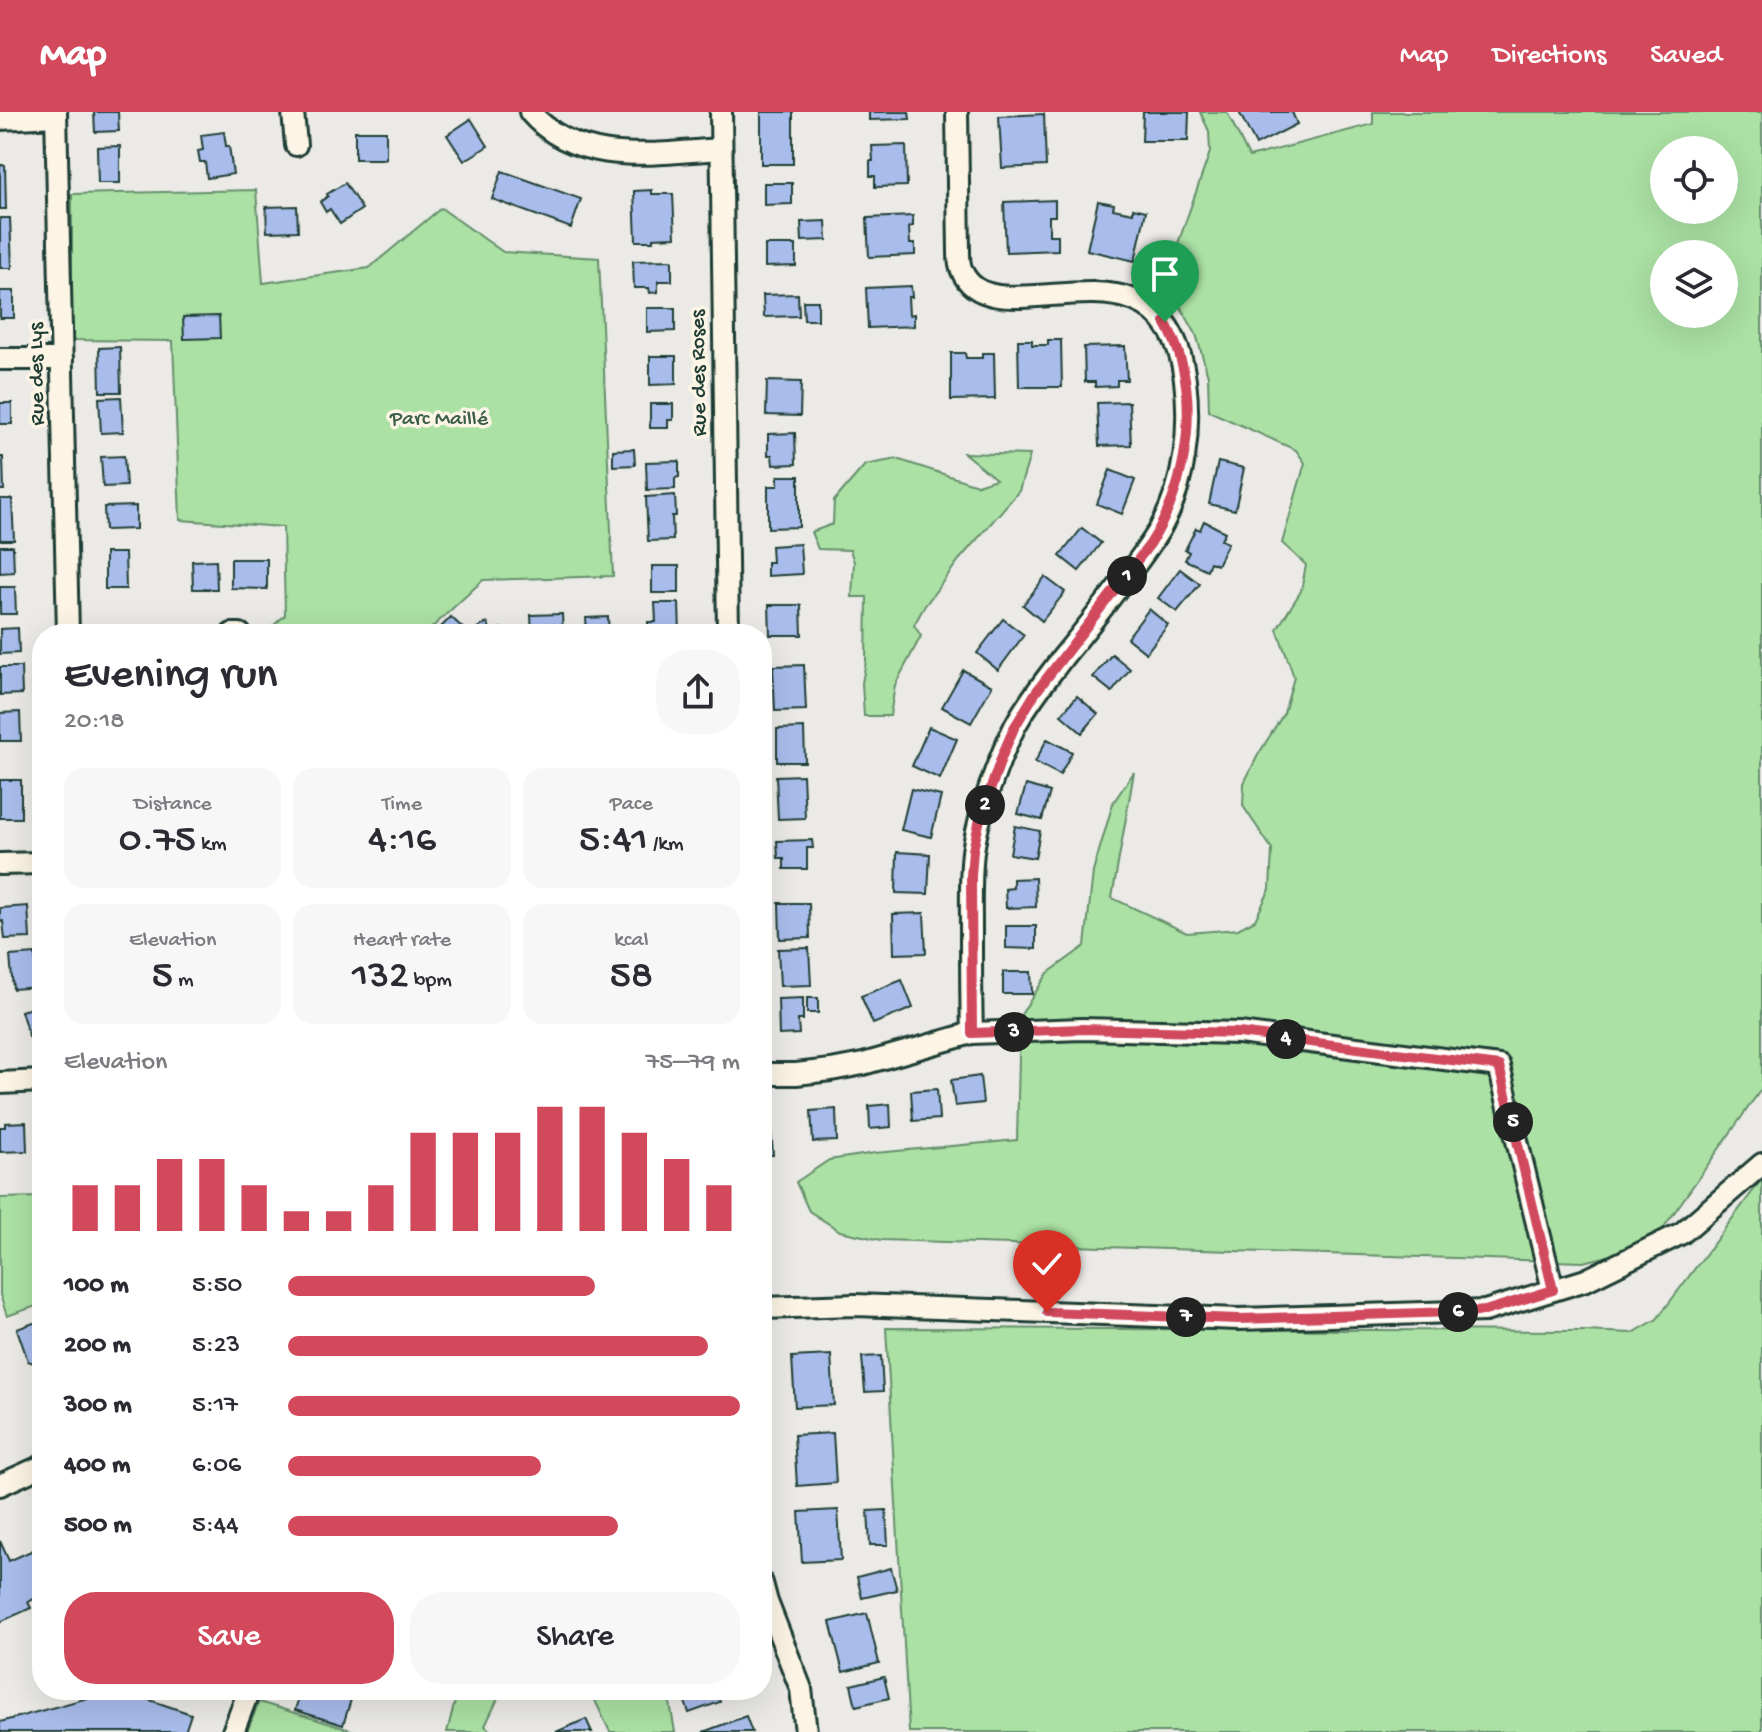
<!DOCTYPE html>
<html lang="en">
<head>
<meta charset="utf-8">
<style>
	body { margin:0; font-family:"Gochi Hand",sans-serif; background:#f7f7f7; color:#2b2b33; height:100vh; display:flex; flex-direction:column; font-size:30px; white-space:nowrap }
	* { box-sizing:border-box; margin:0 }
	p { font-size:26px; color:#7c7c81 }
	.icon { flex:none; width:44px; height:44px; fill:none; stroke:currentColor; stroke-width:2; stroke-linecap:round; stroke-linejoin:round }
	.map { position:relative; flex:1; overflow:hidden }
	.drawer { position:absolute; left:32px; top:512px; width:740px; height:1076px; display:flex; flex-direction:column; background:#fff; border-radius:32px; box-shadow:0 8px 32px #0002 }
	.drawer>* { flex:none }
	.buttons { position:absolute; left:1650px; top:24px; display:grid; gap:16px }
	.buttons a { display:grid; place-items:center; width:88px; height:88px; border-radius:50%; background:#fff; box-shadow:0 8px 32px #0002; font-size:40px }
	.pin { position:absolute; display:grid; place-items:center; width:68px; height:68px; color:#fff; margin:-82px -34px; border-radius:50% 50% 50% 0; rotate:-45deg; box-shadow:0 0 8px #0007 }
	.pin .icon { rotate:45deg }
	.km { position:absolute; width:40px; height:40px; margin:-20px; border-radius:50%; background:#222; color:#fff; font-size:22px; line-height:40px; text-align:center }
	.round { display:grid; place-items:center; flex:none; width:84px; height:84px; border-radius:32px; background:#f7f7f7 }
	.head { display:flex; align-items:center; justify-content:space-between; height:136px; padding:0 32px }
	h1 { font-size:44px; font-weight:600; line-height:60px }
	.figures { display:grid; grid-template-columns:repeat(3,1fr); gap:12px; height:136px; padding:8px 32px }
	.figures div { display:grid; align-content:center; border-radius:20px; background:#f7f7f7; text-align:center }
	.figures b { font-size:40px; font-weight:600 }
	.figures small { font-size:22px; font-weight:400 }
	.figures p { font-size:22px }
	.chart { height:224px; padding:16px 32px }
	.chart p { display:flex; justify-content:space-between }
	.chart svg { width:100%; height:144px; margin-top:8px; stroke:#d1495b; stroke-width:6 }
	.action { display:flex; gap:16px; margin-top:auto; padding:16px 32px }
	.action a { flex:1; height:92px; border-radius:32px; background:#d1495b; color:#fff; font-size:32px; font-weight:600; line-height:92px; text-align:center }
	.action a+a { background:#f7f7f7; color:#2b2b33 }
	ul { padding:0 32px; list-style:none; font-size:26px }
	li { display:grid; grid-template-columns:128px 96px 1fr; align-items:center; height:60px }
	li i { height:20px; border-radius:10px; background:#d1495b }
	header { display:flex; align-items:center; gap:48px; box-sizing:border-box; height:112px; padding:0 40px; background:#d1495b; color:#fff }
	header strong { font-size:38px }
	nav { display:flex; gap:44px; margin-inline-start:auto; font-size:28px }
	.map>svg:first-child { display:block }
</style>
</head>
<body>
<header>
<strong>Map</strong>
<nav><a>Map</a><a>Directions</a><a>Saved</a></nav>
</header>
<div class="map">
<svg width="1762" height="1620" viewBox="0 0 1762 1620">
	<rect width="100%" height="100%" fill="#ebeae6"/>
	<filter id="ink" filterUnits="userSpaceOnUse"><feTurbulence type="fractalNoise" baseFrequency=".0125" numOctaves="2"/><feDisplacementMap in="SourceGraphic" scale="16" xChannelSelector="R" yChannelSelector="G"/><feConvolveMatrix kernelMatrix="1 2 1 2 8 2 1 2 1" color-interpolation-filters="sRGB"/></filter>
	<g filter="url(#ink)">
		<!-- green -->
		<g fill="#abe1a4" stroke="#658f6c" stroke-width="2" fill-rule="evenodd">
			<path d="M 1200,0 L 1227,0 L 1249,45 L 1373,12 L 1373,0 L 1762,0 L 1762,976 L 1657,1125 L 1622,1141 L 1583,1150 L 881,1128 L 840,1119 L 809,1099 L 796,1070 L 829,1048 L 875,1041 L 1017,1028 L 1020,904 L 1048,861 L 1085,834 L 1093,760 L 1113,691 L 1134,660 L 1112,786 L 1187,821 L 1238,817 L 1255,808 L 1270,777 L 1272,737 L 1243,694 L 1244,671 L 1258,643 L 1284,601 L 1294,565 L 1277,517 L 1301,479 L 1306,453 L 1282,431 L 1305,351 L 1296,338 L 1209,299 L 1208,264 L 1196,222 L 1179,192 L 1161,180 L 1210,40 L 1209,19 ZM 1664,38 L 1724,38 L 1724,98 L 1664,98 ZM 1664,142 L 1724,142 L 1724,202 L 1664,202 Z"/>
			<path d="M 256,78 L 263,171 L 369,156 L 441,96 L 503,140 L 599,146 L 613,464 L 483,468 L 425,522 L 279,522 L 271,516 L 285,503 L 283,415 L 180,408 L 173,229 L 72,228 L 72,82 Z"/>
			<path d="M 964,341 L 1030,343 L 1019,379 L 959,448 L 924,495 L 914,513 L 921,524 L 895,573 L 890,604 L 864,604 L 862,571 L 866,549 L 867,485 L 852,485 L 854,450 L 850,438 L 818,437 L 811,420 L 833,412 L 834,389 L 865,353 L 897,347 L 977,373 L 996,367 Z"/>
			<path d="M 1762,1067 L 1762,1620 L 909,1620 L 886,1216 L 1583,1219 L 1633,1221 L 1657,1207 Z"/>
			<path d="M 42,1085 L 42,1192 L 7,1204 L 0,1183 L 0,1086 Z"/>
			<path d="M 458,1578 L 502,1578 L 485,1614 L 492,1620 L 447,1620 Z"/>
			<path d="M 590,1578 L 665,1578 L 670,1591 L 675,1620 L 610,1620 Z"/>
			<path d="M 259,1590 L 357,1620 L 247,1620 Z"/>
		</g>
		<!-- building -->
		<g fill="#a9bdec" stroke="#1f3d34" stroke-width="2">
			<path d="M 94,0 L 118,0 L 119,19 L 95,20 Z"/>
			<rect x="761" y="0" width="32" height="52"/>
			<path d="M 869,0 L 909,0 L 910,7 L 869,8 Z"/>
			<path d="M 1143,0 L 1189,0 L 1188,29 L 1142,29 Z"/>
			<path d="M 1239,0 L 1292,0 L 1297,12 L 1256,33 Z"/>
			<path d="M 1044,2 L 1046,54 L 1002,56 L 999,4 Z"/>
			<path d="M 471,7 L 488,34 L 464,49 L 447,23 Z"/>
			<rect x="355" y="19" width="31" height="28"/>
			<path d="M 224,20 L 226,34 L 229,34 L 233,62 L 207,66 L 205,50 L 200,50 L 198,39 L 203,38 L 201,23 Z"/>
			<path d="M 906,33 L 907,74 L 875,75 L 875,64 L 870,64 L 870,49 L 873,49 L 872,34 Z"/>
			<path d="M 120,34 L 120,71 L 98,71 L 97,35 Z"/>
			<path d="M 0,53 L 5,53 L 6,97 L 0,97 Z"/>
			<path d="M 502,59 L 581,87 L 571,116 L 492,87 Z"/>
			<path d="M 345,71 L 362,97 L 340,112 L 330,97 L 326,100 L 320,90 L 328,84 L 327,82 Z"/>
			<path d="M 764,71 L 792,71 L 792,92 L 764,93 Z"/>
			<path d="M 652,78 L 652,82 L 673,82 L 675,125 L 653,126 L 653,129 L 636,129 L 634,79 Z"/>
			<path d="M 1055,88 L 1055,104 L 1049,104 L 1049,123 L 1058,123 L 1058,138 L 1006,140 L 1004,90 Z"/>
			<path d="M 1098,89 L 1114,92 L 1113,97 L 1133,101 L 1133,96 L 1146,99 L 1135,149 L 1087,138 Z"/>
			<path d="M 297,94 L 298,119 L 267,120 L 266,95 Z"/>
			<path d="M 913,104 L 913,114 L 909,115 L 910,132 L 915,132 L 915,143 L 869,145 L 867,106 Z"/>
			<path d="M 0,106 L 10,106 L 12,156 L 0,156 Z"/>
			<path d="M 826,109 L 827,128 L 802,129 L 801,110 Z"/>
			<path d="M 765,133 L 796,133 L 796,154 L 765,155 Z"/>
			<path d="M 672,148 L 672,169 L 658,169 L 658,180 L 650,181 L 649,176 L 634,176 L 633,149 Z"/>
			<path d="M 911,174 L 912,185 L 908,185 L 909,203 L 914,202 L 914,214 L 868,216 L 866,176 Z"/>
			<rect x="0" y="179" width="14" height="27"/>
			<path d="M 798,182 L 799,204 L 764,205 L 763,183 Z"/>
			<path d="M 803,189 L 818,189 L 818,208 L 804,208 Z"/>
			<path d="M 647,196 L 675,196 L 675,219 L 647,220 Z"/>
			<path d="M 219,204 L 220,226 L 184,227 L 183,205 Z"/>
			<path d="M 1018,228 L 1032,228 L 1032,233 L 1048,233 L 1048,228 L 1061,228 L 1062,275 L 1019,275 Z"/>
			<path d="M 1125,234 L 1127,268 L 1117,268 L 1117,274 L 1095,275 L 1095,270 L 1085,270 L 1084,235 Z"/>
			<path d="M 120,235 L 121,280 L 100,280 L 99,236 Z"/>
			<path d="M 951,241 L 965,241 L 966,246 L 982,246 L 982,241 L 994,241 L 995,287 L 951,288 Z"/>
			<path d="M 650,244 L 676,244 L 676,272 L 650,273 Z"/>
			<path d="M 767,269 L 801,270 L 800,304 L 766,303 Z"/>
			<path d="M 121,285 L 123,320 L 101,321 L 99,286 Z"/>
			<path d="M 1129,290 L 1131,333 L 1099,334 L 1097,291 Z"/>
			<rect x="0" y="291" width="12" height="21"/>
			<path d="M 650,292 L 673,292 L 673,308 L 668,308 L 668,316 L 650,316 Z"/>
			<path d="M 795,321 L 796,352 L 773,353 L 772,343 L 768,343 L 768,322 Z"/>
			<path d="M 634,337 L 635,353 L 613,354 L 613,338 Z"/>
			<path d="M 124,344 L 126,374 L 103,375 L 101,345 Z"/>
			<path d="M 0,345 L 3,345 L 4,378 L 0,378 Z"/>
			<path d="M 679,349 L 679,365 L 675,366 L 675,377 L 647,378 L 646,350 Z"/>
			<path d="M 1218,350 L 1244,356 L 1235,398 L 1209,392 Z"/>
			<path d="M 1110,358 L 1135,368 L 1122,402 L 1097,392 Z"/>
			<path d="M 778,364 L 799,364 L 799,415 L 768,416 L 768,374 L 778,374 Z"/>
			<path d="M 675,383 L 676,404 L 672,404 L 673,428 L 648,429 L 646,385 Z"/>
			<path d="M 0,387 L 12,387 L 14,428 L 0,428 Z"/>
			<path d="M 136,394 L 136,417 L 105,418 L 104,395 Z"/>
			<path d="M 1204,409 L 1225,420 L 1221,428 L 1228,431 L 1217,453 L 1210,450 L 1207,458 L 1185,448 L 1189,440 L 1185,438 L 1196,416 L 1200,418 Z"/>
			<path d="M 1082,416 L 1101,431 L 1079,459 L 1060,444 Z"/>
			<path d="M 800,432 L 802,462 L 767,464 L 767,450 L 772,450 L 771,434 Z"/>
			<path d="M 0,434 L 13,434 L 14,460 L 0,461 Z"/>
			<path d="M 105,441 L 125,441 L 126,477 L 105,477 Z"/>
			<path d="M 231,447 L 267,447 L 267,477 L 231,476 Z"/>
			<path d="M 216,448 L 217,477 L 193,477 L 192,449 Z"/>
			<rect x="652" y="454" width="27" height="27"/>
			<path d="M 1180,457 L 1200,472 L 1177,500 L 1158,486 Z"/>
			<path d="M 1045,465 L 1065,480 L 1042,509 L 1023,493 Z"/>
			<path d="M 0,475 L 15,475 L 16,502 L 0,502 Z"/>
			<path d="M 655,491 L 679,491 L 680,522 L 648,522 L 648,510 L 656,510 Z"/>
			<path d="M 769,493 L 801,493 L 802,523 L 770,523 Z"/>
			<path d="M 1149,497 L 1168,513 L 1146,541 L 1127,526 Z"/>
			<path d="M 562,502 L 563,522 L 532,522 L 531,503 Z"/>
			<path d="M 451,505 L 465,518 L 462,522 L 445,522 L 440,516 Z"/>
			<path d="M 608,505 L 609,522 L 587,522 L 586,506 Z"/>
			<path d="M 1003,507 L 1024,523 L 998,558 L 977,541 Z"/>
			<path d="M 487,511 L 493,521 L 501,516 L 505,522 L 480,522 L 477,516 Z"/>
			<path d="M 18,516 L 19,541 L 0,542 L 0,517 Z"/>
			<path d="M 1112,542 L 1130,557 L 1112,580 L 1093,565 Z"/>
			<path d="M 804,553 L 806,598 L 775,599 L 773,554 Z"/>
			<path d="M 0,555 L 21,555 L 22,582 L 0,583 Z"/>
			<path d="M 963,558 L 992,574 L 971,611 L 942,595 Z"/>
			<path d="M 1077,584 L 1098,602 L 1082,621 L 1061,603 Z"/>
			<path d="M 20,600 L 21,629 L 0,629 L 0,601 Z"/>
			<path d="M 929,615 L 957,627 L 940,667 L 912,654 Z"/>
			<path d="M 804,616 L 805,650 L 777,650 L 777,617 Z"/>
			<path d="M 1047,627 L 1072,640 L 1060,663 L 1035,650 Z"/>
			<path d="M 803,663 L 805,706 L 778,707 L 776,664 Z"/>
			<rect x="0" y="668" width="21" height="38"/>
			<path d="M 1026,673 L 1050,680 L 1042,708 L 1018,702 Z"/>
			<path d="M 911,677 L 941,684 L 931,725 L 901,718 Z"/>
			<path d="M 1015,714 L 1040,719 L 1035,746 L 1010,742 Z"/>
			<path d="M 812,728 L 813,736 L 807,736 L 807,757 L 784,757 L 784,746 L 778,746 L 777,729 Z"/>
			<path d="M 897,740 L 930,742 L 928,782 L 896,781 Z"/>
			<path d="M 1035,766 L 1036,795 L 1006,796 L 1005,777 L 1013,776 L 1013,767 Z"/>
			<path d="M 779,791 L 809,791 L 810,826 L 780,827 Z"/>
			<path d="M 28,794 L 30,826 L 5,827 L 3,809 L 0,810 L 0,796 Z"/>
			<path d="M 924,801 L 926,841 L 894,842 L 893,802 Z"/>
			<path d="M 1006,814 L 1036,814 L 1036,837 L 1006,836 Z"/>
			<path d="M 809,836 L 811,873 L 780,874 L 778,837 Z"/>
			<path d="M 35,842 L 38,875 L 13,877 L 10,844 Z"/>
			<path d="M 1003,860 L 1031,860 L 1032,882 L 1003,882 Z"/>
			<path d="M 902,868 L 913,896 L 873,912 L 861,884 Z"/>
			<path d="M 803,886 L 803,908 L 798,908 L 799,922 L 779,923 L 778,887 Z"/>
			<rect x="807" y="886" width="11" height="15"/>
			<path d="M 42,893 L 42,921 L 29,925 L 21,899 Z"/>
			<path d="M 980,964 L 983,991 L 955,994 L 951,968 Z"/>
			<path d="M 937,977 L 939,1007 L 913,1009 L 911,979 Z"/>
			<path d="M 890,992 L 891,1015 L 870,1017 L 869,994 Z"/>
			<path d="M 836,997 L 837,1029 L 813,1030 L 811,999 Z"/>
			<path d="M 26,1010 L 27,1039 L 0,1040 L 0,1015 L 5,1015 L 5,1011 Z"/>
			<path d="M 762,1016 L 771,1016 L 773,1043 L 763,1043 L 762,1055 Z"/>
			<path d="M 42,1208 L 42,1254 L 28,1249 L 17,1217 Z"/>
			<path d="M 831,1243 L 834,1293 L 795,1295 L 792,1245 Z"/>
			<path d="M 881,1244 L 883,1279 L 865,1280 L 862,1245 Z"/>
			<path d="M 833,1321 L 836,1371 L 797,1374 L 794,1323 Z"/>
			<path d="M 838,1398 L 841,1448 L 802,1450 L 799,1400 Z"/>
			<path d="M 886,1398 L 888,1433 L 870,1433 L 868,1399 Z"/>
			<path d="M 0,1429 L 9,1449 L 42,1434 L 42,1483 L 28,1490 L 31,1496 L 0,1510 Z"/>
			<path d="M 891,1456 L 897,1478 L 862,1486 L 857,1465 Z"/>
			<path d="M 867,1501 L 879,1551 L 843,1560 L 830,1510 Z"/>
			<path d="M 884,1565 L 889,1586 L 856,1594 L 851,1573 Z"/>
			<path d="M 92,1578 L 144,1578 L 141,1585 L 191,1602 L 185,1620 L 0,1620 L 0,1610 L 88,1586 Z"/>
			<path d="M 301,1578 L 354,1578 L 343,1613 L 295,1598 Z"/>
			<path d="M 691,1578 L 716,1578 L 720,1590 L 689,1601 L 682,1581 Z"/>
			<path d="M 746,1604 L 752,1620 L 703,1620 Z"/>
			<path d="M 586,1607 L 592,1620 L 556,1620 Z"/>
		</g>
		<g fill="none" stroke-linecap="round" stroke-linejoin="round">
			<defs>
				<g id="minor">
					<path d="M 56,0 L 68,522"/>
					<path d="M 293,0 L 296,33"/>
					<path d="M 530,0 C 578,56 656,41 721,37"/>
					<path d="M 721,0 L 728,522"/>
					<path d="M 957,0 L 959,141 C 959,147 959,153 962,159 C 993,233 1165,108 1185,268 C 1191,317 1185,372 1161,415 C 1149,436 1134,455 1119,474 C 1101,498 1082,522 1063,545 C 1046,568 1028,589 1015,614 C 998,648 978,703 973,740 C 970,766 971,792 971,819 C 971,853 971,887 972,921"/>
					<path d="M 0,7 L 56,4"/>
					<path d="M 0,247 L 62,247"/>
					<path d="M 232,522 L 240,522"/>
					<path d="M 0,752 L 42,751"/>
					<path d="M 762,962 L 796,962 L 831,958 L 863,952 L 972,921 L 1082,917 L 1239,921 L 1499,954 L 1553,1178"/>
					<path d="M 0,971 L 42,969"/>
					<path d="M 762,1196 L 855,1193 L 1239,1207 L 1485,1199 L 1586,1168 L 1682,1121 L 1762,1052"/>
					<path d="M 0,1373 L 42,1354"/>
					<path d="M 762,1471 L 767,1490 L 801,1577 L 806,1620"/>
					<path d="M 233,1620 L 249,1578"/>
				</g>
			</defs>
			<!-- minor casing -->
			<use href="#minor" stroke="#1f3d34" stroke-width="26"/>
			<!-- minor -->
			<use href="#minor" stroke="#fcf5e5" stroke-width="20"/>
		</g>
	</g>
	<g fill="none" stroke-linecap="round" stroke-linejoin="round" filter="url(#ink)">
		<defs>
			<path id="route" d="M 1047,1200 L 1239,1207 L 1485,1199 L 1553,1178 L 1499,954 L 1239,921 L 1082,917 L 972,921 L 971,764 L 973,738 L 980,707 L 1002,644 L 1014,616 L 1036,580 L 1150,432 C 1190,370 1203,276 1165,210"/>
		</defs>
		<!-- route casing -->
		<use href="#route" stroke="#fff" stroke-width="16"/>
		<!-- route -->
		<use href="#route" stroke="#d1495b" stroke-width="10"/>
	</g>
	<g text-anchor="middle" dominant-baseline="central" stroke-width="7" stroke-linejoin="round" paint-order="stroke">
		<!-- street labels -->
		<g font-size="22" fill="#1f3d34" stroke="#fcf5e5">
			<text transform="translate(700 261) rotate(-91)">Rue des Roses</text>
			<text transform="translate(38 262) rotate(-91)">Rue des Lys</text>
		</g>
		<!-- park labels -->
		<g font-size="22" fill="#3b5e4a" stroke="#fcf5e5">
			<text x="439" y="308">Parc Maillé</text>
		</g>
	</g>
</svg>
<div class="buttons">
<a><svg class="icon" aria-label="locate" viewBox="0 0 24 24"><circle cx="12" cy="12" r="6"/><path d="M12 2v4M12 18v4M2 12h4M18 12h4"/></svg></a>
<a><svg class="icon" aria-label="layers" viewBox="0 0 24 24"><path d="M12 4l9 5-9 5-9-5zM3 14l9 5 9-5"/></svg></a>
</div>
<div class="pin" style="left:1165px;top:210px;background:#1e9e55"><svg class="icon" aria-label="arrive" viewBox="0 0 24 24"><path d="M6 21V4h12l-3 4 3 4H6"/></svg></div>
<div class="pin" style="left:1047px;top:1200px;background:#d93025"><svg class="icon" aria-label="check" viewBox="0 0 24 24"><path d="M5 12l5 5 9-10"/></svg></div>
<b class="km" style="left:1127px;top:464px">1</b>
<b class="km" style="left:985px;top:693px">2</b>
<b class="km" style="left:1014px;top:920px">3</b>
<b class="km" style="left:1286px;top:927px">4</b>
<b class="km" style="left:1513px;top:1010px">5</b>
<b class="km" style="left:1458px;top:1200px">6</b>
<b class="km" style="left:1186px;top:1205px">7</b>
<section class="drawer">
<div class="head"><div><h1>Evening run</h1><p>20:18</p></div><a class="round"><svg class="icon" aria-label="share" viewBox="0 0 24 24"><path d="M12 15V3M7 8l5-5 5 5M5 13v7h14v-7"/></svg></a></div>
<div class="figures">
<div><p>Distance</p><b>0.75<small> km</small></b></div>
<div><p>Time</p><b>4:16</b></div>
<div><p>Pace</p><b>5:41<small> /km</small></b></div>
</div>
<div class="figures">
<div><p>Elevation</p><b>5<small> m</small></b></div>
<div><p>Heart rate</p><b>132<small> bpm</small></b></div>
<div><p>kcal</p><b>58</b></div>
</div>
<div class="chart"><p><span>Elevation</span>75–79 m</p>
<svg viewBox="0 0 160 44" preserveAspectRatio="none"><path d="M5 44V30M15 44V30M25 44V22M35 44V22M45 44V30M55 44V38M65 44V38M75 44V30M85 44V14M95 44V14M105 44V14M115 44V6M125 44V6M135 44V14M145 44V22M155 44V30"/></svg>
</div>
<ul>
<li><b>100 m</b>5:50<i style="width:68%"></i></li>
<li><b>200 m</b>5:23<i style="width:93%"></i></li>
<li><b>300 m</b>5:17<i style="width:100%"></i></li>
<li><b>400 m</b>6:06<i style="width:56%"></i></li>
<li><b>500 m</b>5:44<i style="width:73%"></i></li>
</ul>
<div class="action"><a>Save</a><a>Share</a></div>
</section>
</div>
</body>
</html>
